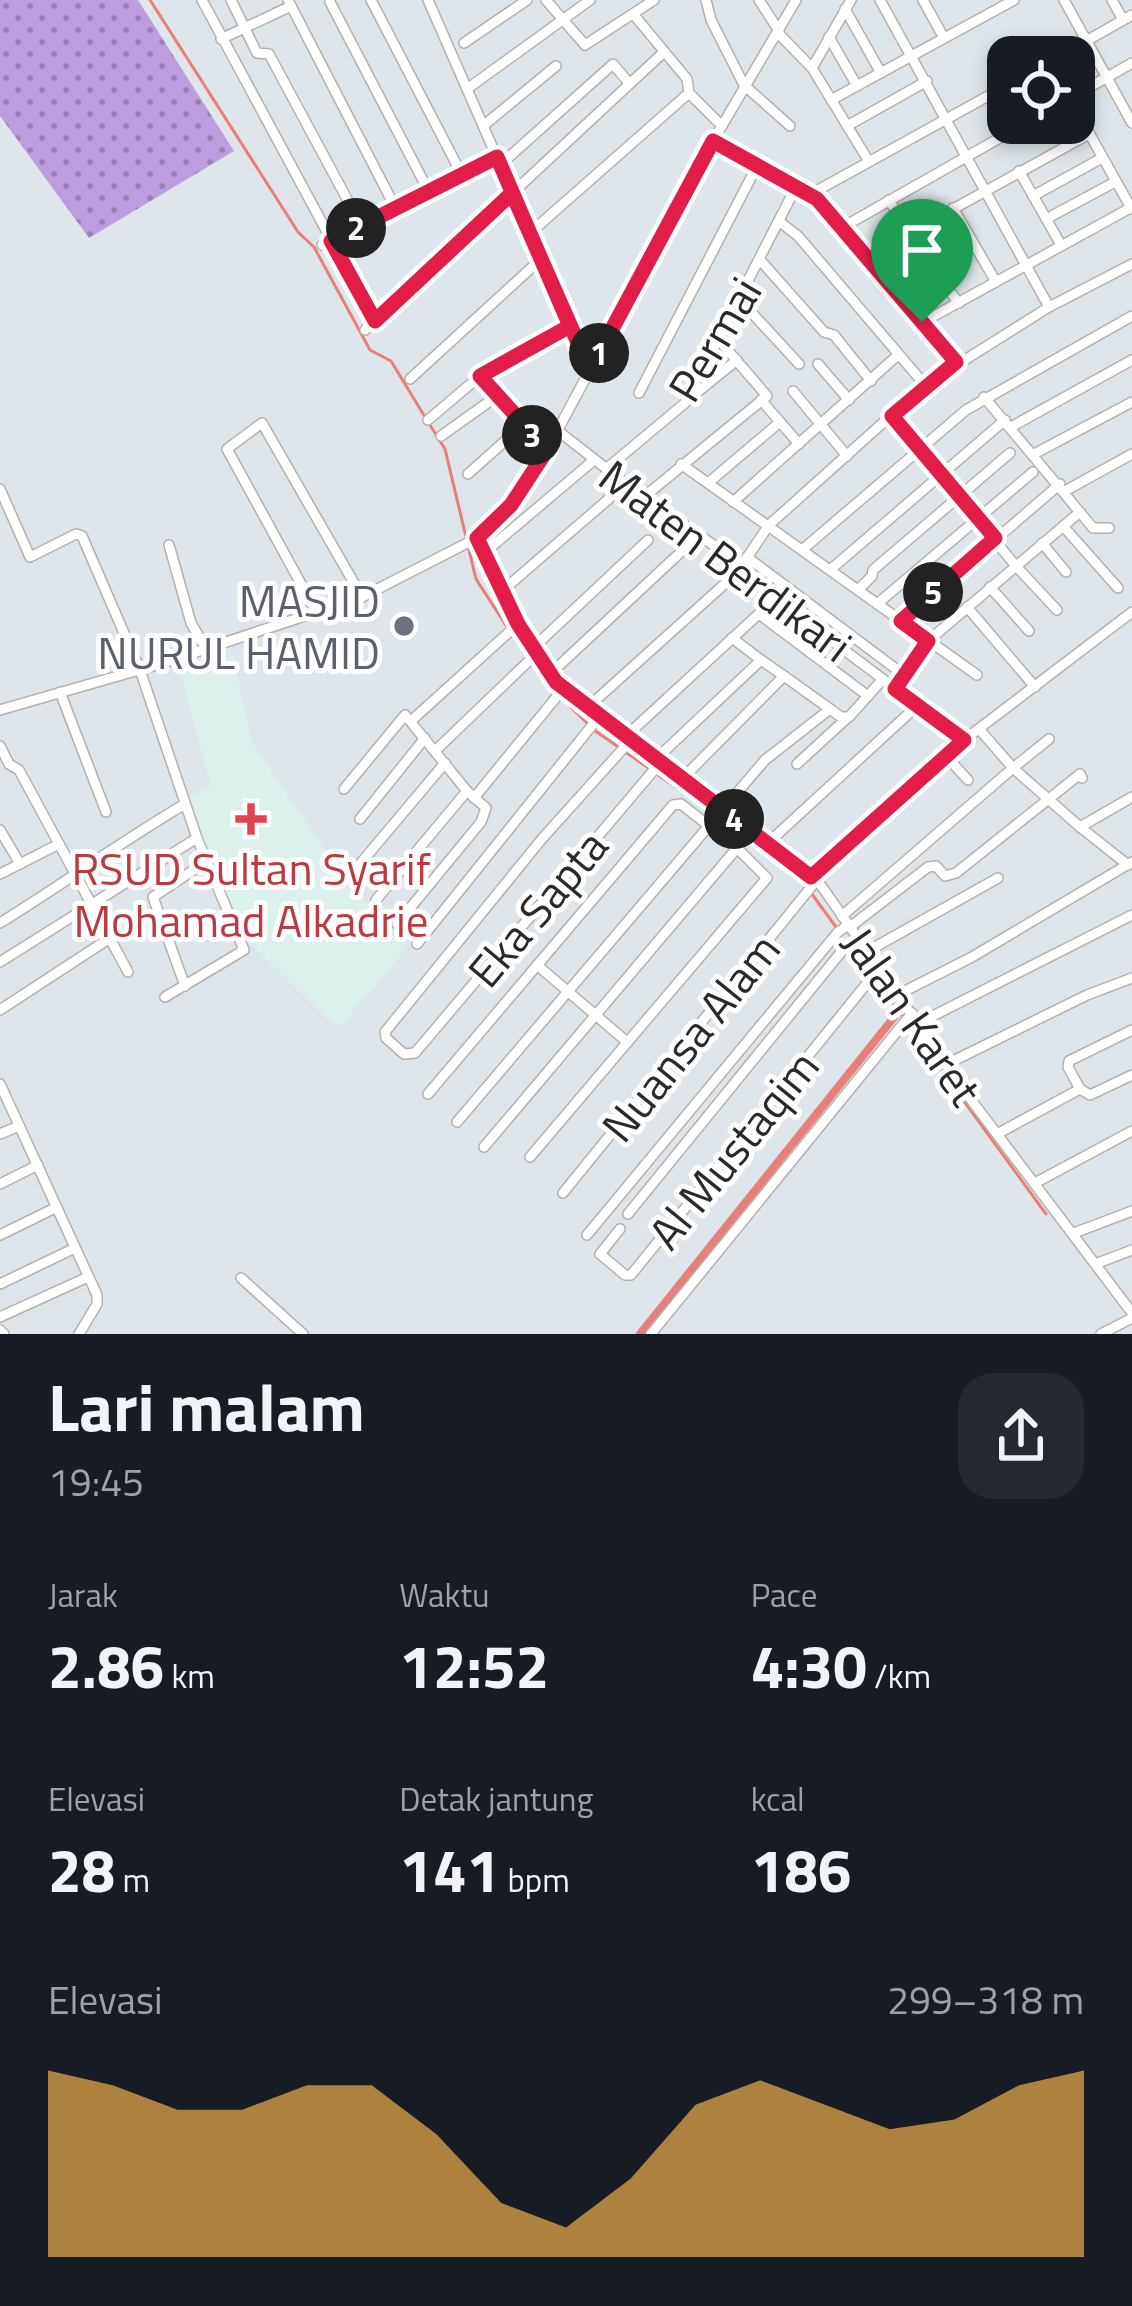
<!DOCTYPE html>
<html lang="id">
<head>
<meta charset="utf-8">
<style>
	body { margin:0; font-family:"Titillium Web",sans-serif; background:#242831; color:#f1f3f6; height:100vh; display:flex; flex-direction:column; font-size:45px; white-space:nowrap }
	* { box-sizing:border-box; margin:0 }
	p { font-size:39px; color:#9ea1a6 }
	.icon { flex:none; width:66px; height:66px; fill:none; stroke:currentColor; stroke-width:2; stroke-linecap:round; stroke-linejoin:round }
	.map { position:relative; height:1334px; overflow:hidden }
	.side { display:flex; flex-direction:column; background:#171b24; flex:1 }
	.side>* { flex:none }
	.fabs { position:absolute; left:987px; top:36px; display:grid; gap:24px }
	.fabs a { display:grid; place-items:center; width:108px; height:108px; border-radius:24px; background:#171b24; box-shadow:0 6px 18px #0003; font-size:60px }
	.pin { position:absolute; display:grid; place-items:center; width:102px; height:102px; color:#fff; margin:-123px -51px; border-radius:50% 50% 50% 0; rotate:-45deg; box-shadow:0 0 12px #0007 }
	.pin .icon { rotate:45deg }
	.km { position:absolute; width:60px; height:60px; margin:-30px; border-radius:50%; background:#222; color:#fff; font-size:33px; line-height:60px; text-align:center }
	.round { display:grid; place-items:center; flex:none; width:126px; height:126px; border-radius:36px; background:#242831 }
	.headline { display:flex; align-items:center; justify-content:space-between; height:204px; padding:0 48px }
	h1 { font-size:66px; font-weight:700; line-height:90px }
	.metrics { display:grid; grid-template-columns:repeat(3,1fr); gap:18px; height:204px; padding:12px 48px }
	.metrics div { display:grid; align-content:center }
	.metrics b { font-size:60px; font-weight:700 }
	.metrics small { font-size:33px; font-weight:400 }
	.metrics p { font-size:33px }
	.chart { height:336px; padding:24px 48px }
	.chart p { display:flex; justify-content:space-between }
	.chart svg { width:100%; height:216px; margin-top:12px; fill:#ecae4a; opacity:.7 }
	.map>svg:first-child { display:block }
</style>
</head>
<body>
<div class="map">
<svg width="1132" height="1334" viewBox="0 0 1132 1334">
	<defs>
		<pattern id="grass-dots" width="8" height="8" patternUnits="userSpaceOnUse" patternTransform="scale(3)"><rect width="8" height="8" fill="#bc9ede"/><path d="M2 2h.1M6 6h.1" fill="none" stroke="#9981b4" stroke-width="1.8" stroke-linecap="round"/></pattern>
	</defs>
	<rect width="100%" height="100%" fill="#dee6eb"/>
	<!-- medical -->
	<path fill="#dcf1ec" d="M 233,655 L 251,741 L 338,869 L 405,950 L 343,1023 L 335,1026 L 243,936 L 188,798 L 211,786 L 181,673 Z"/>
	<!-- grass -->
	<path fill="url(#grass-dots)" d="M 0,0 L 138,0 L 234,151 L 89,238 L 0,116 Z"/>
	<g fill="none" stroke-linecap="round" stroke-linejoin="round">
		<!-- stream -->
		<g stroke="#e68078" stroke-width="3">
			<path d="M 150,0 L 298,232 L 314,247 L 370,350 L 391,361 L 425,417"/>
			<path d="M 430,425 L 445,449 L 476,579 L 507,627"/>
			<path d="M 512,634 L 528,656"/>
			<path d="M 533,664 L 548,685 L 587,723"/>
			<path d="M 594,730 L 650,769"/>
			<path d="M 658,775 L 714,813"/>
			<path d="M 721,819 L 806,886 L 836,927"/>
			<path d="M 853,949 L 872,975"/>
			<path d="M 878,983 L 1046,1214"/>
		</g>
		<!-- canal -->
		<path stroke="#e68078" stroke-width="8" d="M 640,1334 L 899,1011"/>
		<defs>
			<g id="minor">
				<path d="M 202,0 L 375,321"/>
				<path d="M 231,0 L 257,53 L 269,54 L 361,225"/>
				<path d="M 288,0 L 395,207"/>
				<path d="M 371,0 L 461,173"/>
				<path d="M 428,0 L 590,370"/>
				<path d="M 546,0 L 585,45 L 654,0"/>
				<path d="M 706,0 L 711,20 L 744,85 L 790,126"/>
				<path d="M 759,0 L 779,31"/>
				<path d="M 880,0 L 1049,307"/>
				<path d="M 923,0 L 944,38"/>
				<path d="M 1064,0 L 1132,123"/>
				<path d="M 1112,0 L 1123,20"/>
				<path d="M 330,2 L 428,190"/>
				<path d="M 845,9 L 881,73"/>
				<path d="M 778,33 L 812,68 L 868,160"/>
				<path d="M 829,37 L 857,86"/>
				<path d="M 221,39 L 291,6"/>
				<path d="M 464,43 L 527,0"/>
				<path d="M 1058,57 L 1132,15"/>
				<path d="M 812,68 L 851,0"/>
				<path d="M 467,89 L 590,0"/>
				<path d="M 689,93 L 722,126"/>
				<path d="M 1074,96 L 1132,63"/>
				<path d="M 831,100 L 1014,0"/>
				<path d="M 1074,106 L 1131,208"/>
				<path d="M 483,126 L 556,66"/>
				<path d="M 847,126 L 927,81"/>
				<path d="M 713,141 L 817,199 L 956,362"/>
				<path d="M 500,165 L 613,64 L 629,83"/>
				<path d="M 1019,171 L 1061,245"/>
				<path d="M 809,195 L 1008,85"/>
				<path d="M 1033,196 L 1102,158"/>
				<path d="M 889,200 L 925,261 L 959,303"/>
				<path d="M 953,208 L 996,282"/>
				<path d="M 1046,219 L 1115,182"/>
				<path d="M 780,222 L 798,236 L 925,385"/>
				<path d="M 843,227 L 1026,123"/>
				<path d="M 530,233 L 689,93 L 687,79 L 634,15"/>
				<path d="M 908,234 L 1089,134"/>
				<path d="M 322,245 L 497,157"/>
				<path d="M 761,261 L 824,332 L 834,335 L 871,381"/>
				<path d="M 925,261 L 968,236"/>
				<path d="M 739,299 L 799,364"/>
				<path d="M 923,322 L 1132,207"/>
				<path d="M 365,330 L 664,52"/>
				<path d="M 818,364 L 849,400"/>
				<path d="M 480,376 L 547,450"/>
				<path d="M 410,379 L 541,259"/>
				<path d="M 793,391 L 847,456"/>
				<path d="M 639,393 L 756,168"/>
				<path d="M 984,397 L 1093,528 L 1109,528"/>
				<path d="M 690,398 L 737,360"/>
				<path d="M 761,400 L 799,444"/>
				<path d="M 892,416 L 1015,565 L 1057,610"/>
				<path d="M 428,420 L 480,376 L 570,326"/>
				<path d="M 1011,427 L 1132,360"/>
				<path d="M 557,430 L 626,484 L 742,565 L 739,571 L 964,740"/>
				<path d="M 441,436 L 497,396"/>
				<path d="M 1034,454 L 1132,402"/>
				<path d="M 681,464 L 977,675"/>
				<path d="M 606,469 L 685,403 L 795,189"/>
				<path d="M 468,474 L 523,425"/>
				<path d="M 708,483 L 780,422"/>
				<path d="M 0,489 L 30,557 L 76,534 L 82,536 L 140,670 L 197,838 L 244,950 L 165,997"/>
				<path d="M 1065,491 L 1132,454"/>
				<path d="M 645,496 L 767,396 L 718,339"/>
				<path d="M 733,502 L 898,355"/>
				<path d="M 1063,526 L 1118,588"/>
				<path d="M 477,538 L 532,649 L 556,682 L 820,884 L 972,1101 L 1132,1313"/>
				<path d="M 1042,543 L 1066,572"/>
				<path d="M 169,545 L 191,623 L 206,649"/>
				<path d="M 802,550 L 966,410 L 1132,316"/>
				<path d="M 484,553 L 594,460"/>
				<path d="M 747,557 L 904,675"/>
				<path d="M 742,565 L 769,525 L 925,385 L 1049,307 L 1132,264"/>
				<path d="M 830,570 L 1005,420"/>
				<path d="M 990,587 L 1029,631"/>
				<path d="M 858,590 L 872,576 L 873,570 L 1010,453"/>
				<path d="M 502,591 L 626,484"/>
				<path d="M 877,604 L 1033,472"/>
				<path d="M 967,607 L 1035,687"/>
				<path d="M 317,613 L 227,449 L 262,423 L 362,597"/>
				<path d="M 759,614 L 868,696"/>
				<path d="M 901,621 L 1060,484"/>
				<path d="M 532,649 L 648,540"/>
				<path d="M 549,675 L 698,536"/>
				<path d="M 784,676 L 830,709"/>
				<path d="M 895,689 L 928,641 L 1080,512"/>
				<path d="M 60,692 L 106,812"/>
				<path d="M 587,708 L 739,571"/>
				<path d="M 0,710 L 163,663 L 362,597 L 477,538 L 511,505 L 547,450 L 713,141 L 796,0"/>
				<path d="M 411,721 L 518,624"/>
				<path d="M 979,729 L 1013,768 L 1049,739"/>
				<path d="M 624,738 L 775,599"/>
				<path d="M 629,742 L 541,840 L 385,1032 L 386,1038 L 404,1054 L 415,1053 L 659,764"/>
				<path d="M 0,746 L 9,764 L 19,770 L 59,844"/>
				<path d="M 435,751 L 535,655"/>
				<path d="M 946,756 L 968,780"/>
				<path d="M 655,760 L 761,660 L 732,638"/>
				<path d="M 797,764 L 846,719"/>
				<path d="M 681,780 L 784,676 L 761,660"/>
				<path d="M 344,789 L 405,715 L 467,791"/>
				<path d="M 474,798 L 563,689"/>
				<path d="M 360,819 L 425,738"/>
				<path d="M 1080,827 L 1128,865"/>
				<path d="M 0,830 L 20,864"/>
				<path d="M 768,843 L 918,705"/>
				<path d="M 0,874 L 59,844 L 128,972"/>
				<path d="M 349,877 L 445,763"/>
				<path d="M 811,877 L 964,740 L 1132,612"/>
				<path d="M 376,900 L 467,791 L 486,808 L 481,822 L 397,924"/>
				<path d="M 842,916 L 1013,768 L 1080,827 L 1132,797"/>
				<path d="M 0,923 C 63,884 122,841 185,804"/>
				<path d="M 850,927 L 928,867 L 936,866 L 945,876 L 956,873 L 1080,774 L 1082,778"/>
				<path d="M 417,944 L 598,718"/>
				<path d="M 868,951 L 998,878"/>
				<path d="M 0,962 L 197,838"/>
				<path d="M 537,965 L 627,1042"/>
				<path d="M 185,986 L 153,897 L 207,861"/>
				<path d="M 899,994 L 972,957 L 1132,862"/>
				<path d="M 0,1010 L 107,940"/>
				<path d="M 919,1023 L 1132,915"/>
				<path d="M 947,1064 L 1087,995 L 1132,978"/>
				<path d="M 0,1084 L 97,1295 L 97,1304 L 79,1334"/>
				<path d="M 1080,1089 L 1068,1067 L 1069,1061 L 1132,1030"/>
				<path d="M 428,1094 L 673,805 L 681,804 L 737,848 L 767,878 L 530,1157"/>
				<path d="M 457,1122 L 765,760 L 830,709 L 841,717 L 849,717 L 883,679"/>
				<path d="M 0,1134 L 19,1126"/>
				<path d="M 997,1134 L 1080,1089 L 1090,1095 L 1132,1075"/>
				<path d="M 484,1147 L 737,848"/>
				<path d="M 1035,1183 L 1132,1131"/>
				<path d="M 0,1184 L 38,1165"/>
				<path d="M 563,1193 L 816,881"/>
				<path d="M 628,1214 L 842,951 L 857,938"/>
				<path d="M 620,1229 L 600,1254 L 625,1275 L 631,1275 L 868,982 L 884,974"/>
				<path d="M 1074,1233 L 1132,1211"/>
				<path d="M 0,1235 L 57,1207"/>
				<path d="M 587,1235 L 838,932 L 849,925"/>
				<path d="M 1098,1263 L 1132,1250"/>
				<path d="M 241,1278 L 303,1334"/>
				<path d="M 0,1284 L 75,1248"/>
				<path d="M 0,1317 L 88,1277"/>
				<path d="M 0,1330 L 4,1334"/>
				<path d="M 651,1334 L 912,1013"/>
				<path d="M 1101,1334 L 1132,1318"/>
			</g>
		</defs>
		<!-- minor casing -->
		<use href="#minor" stroke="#b6b1aa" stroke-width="12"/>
		<!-- minor -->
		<use href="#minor" stroke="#fff" stroke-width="9"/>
	</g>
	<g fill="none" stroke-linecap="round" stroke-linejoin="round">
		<defs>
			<path id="route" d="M 922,322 L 817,199 L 713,141 L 590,370 L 512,193 L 375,321 L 331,241 L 497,157 L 570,326 L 480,376 L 547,450 L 511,505 L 477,538 L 518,624 L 556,682 L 811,877 L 964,740 L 895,689 L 928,641 L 901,621 L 995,538 L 892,416 L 956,362 L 922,322"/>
		</defs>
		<!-- route casing -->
		<use href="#route" stroke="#fff" stroke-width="24"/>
		<!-- route -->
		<use href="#route" stroke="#e11d48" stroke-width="15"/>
	</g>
	<!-- markers -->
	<circle fill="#6b7280" stroke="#fff" stroke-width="4.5" cx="404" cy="626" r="12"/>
	<path fill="#e0444e" stroke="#fff" stroke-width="4.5" d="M245 801h12v12h12v12h-12v12h-12v-12h-12v-12h12z"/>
	<g text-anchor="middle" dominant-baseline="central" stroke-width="10" stroke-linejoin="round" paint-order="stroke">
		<!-- street labels -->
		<g font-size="45" fill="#2a2a2a" stroke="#fff">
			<text transform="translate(714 339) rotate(-59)">Permai</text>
			<text transform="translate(726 560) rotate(37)">Maten Berdikari</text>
			<text transform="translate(537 908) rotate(-50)">Eka Sapta</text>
			<text transform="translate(913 1016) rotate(55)">Jalan Karet</text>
			<text transform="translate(690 1037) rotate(-51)">Nuansa Alam</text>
			<text transform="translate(733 1149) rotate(-51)">Al Mustaqim</text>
		</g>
		<!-- worship labels -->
		<g font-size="45" fill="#5b616d" stroke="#fff" text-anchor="end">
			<text x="380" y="600">MASJID<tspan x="380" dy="52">NURUL HAMID</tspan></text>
		</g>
		<!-- health labels -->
		<g font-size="45" fill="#be3a42" stroke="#fff">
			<text x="251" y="868">RSUD Sultan Syarif<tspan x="251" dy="52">Mohamad Alkadrie</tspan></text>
		</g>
	</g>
</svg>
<div class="fabs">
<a><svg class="icon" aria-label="locate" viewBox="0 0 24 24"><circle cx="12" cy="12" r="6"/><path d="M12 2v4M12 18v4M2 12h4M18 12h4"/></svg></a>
</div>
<div class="pin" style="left:922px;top:322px;background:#1e9e55"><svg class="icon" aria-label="arrive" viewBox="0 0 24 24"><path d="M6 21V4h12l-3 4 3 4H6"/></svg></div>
<b class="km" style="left:599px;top:353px">1</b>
<b class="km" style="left:356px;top:228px">2</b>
<b class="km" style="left:532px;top:435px">3</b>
<b class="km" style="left:734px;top:819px">4</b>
<b class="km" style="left:933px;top:592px">5</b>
</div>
<section class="side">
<div class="headline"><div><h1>Lari malam</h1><p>19:45</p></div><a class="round"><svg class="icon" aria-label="share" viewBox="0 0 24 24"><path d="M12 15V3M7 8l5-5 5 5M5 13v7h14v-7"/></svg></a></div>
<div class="metrics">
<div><p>Jarak</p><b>2.86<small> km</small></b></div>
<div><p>Waktu</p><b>12:52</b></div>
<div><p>Pace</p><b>4:30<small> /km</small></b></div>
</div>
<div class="metrics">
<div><p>Elevasi</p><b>28<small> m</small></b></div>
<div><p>Detak jantung</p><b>141<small> bpm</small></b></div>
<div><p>kcal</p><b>186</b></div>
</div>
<div class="chart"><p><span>Elevasi</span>299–318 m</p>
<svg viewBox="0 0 160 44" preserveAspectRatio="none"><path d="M0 44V6L10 9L20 14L30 14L40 9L50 9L60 19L70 33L80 38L90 28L100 13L110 8L120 13L130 18L140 16L150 9L160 6V44z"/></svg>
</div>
</section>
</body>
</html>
